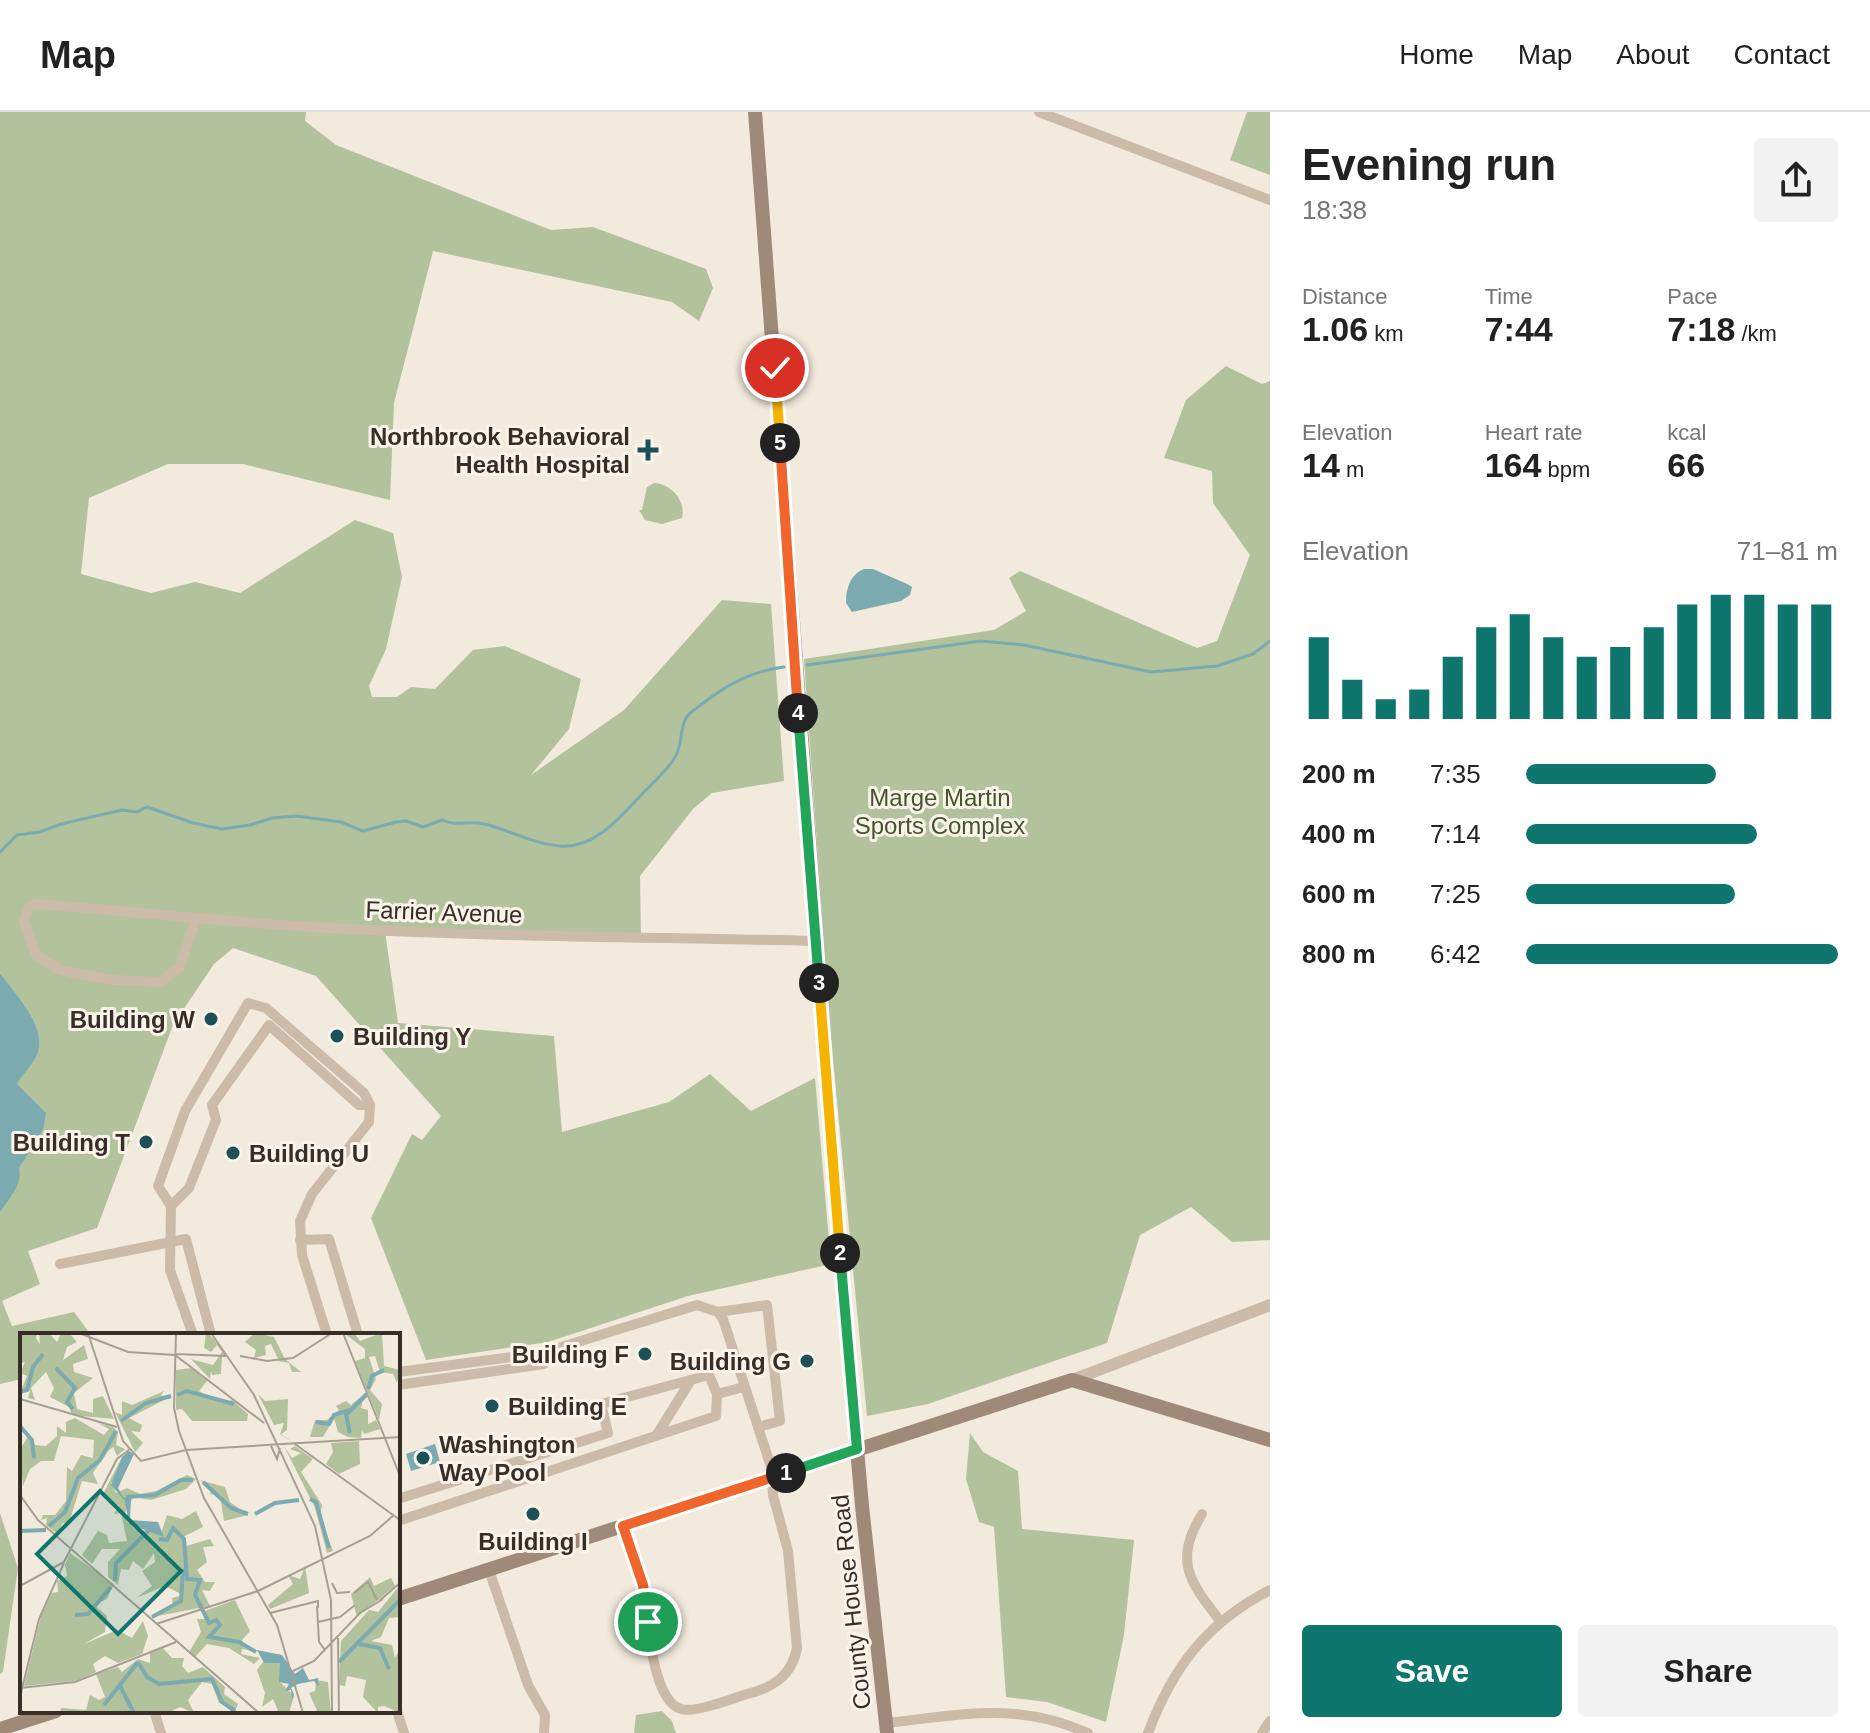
<!DOCTYPE html>
<html lang="en">
<head>
<meta charset="utf-8">
<style>
	body { margin:0; font-family:Helvetica,sans-serif; background:#f2f2f2; color:#222; height:100vh; display:flex; flex-direction:column; font-size:30px; white-space:nowrap }
	* { box-sizing:border-box; margin:0 }
	p { font-size:26px; color:#767676 }
	.icon { flex:none; width:44px; height:44px; fill:none; stroke:currentColor; stroke-width:2; stroke-linecap:round; stroke-linejoin:round }
	.map { position:relative; flex:1; overflow:hidden }
	.side { display:flex; flex-direction:column; background:#fff; width:600px }
	.side>* { flex:none }
	.pin { position:absolute; display:grid; place-items:center; width:68px; height:68px; color:#fff; margin:-34px; border:4px solid #fff; border-radius:50%; box-shadow:0 2px 8px #0007 }
	.km { position:absolute; width:40px; height:40px; margin:-20px; border-radius:50%; background:#222; color:#fff; font-size:22px; line-height:40px; text-align:center }
	.round { display:grid; place-items:center; flex:none; width:84px; height:84px; border-radius:8px; background:#f2f2f2 }
	.summary { display:flex; align-items:center; justify-content:space-between; height:136px; padding:0 32px }
	h1 { font-size:44px; font-weight:600; line-height:60px }
	.figures { display:grid; grid-template-columns:repeat(3,1fr); gap:12px; height:136px; padding:8px 32px }
	.figures div { display:grid; align-content:center }
	.figures b { font-size:34px; font-weight:600 }
	.figures small { font-size:22px; font-weight:400 }
	.figures p { font-size:22px }
	.chart { height:224px; padding:16px 32px }
	.chart p { display:flex; justify-content:space-between }
	.chart svg { width:100%; height:144px; margin-top:8px; stroke:#0f766e; stroke-width:6 }
	.primary-button { display:flex; gap:16px; margin-top:auto; padding:16px 32px }
	.primary-button a { flex:1; height:92px; border-radius:8px; background:#0f766e; color:#fff; font-size:32px; font-weight:600; line-height:92px; text-align:center }
	.primary-button a+a { background:#f2f2f2; color:#222 }
	ul { padding:0 32px; list-style:none; font-size:26px }
	li { display:grid; grid-template-columns:128px 96px 1fr; align-items:center; height:60px }
	li i { height:20px; border-radius:10px; background:#0f766e }
	header { display:flex; align-items:center; gap:48px; box-sizing:border-box; height:112px; padding:0 40px; background:#fff; border-bottom:2px solid #e0e0e0 }
	header strong { font-size:38px }
	nav { display:flex; gap:44px; margin-inline-start:auto; font-size:28px }
	main { display:flex; flex:1; min-height:0 }
	.map>svg:first-child { display:block }
</style>
</head>
<body>
<header>
<strong>Map</strong>
<nav><a>Home</a><a>Map</a><a>About</a><a>Contact</a></nav>
</header>
<main>
<div class="map">
<svg width="1270" height="1621" viewBox="0 0 1270 1621">
	<rect width="100%" height="100%" fill="#f2eadc"/>
	<!-- green -->
	<g fill="#b2c29c">
		<path d="M 0,0 L 306,0 L 305,9 L 336,33 L 551,118 L 593,115 L 706,157 L 713,176 L 699,209 L 672,190 L 433,139 L 394,291 L 390,388 L 243,352 L 168,352 L 89,386 L 81,462 L 151,481 L 195,470 L 240,481 L 355,408 L 393,421 L 402,465 L 386,537 L 369,574 L 372,585 L 397,585 L 411,575 L 435,577 L 473,538 L 505,534 L 581,567 L 569,617 L 531,663 L 624,598 L 722,488 L 771,492 L 784,669 L 712,681 L 693,697 L 640,764 L 641,826 L 385,819 L 398,911 L 554,924 L 562,1020 L 669,990 L 710,962 L 751,999 L 815,966 L 831,1152 L 688,1184 L 548,1230 L 426,1248 L 371,1106 L 412,1022 L 422,1028 L 441,1004 L 316,864 L 233,836 L 214,852 L 173,913 L 97,1116 L 28,1139 L 40,1172 L 2,1189 L 12,1214 L 74,1200 L 91,1223 L 22,1223 L 22,1267 L 0,1272 L 0,1091 L 16,972 L 33,909 L 0,861 Z"/>
		<path d="M 1247,0 L 1270,0 L 1270,63 L 1230,48 Z"/>
		<path d="M 1226,254 L 1262,272 L 1270,269 L 1270,1128 L 1232,1130 L 1191,1095 L 1140,1123 L 1107,1231 L 928,1292 L 867,1304 L 830,916 L 804,547 L 994,518 L 1026,499 L 1009,466 L 1020,459 L 1197,536 L 1217,529 L 1250,443 L 1213,391 L 1212,359 L 1164,346 L 1186,288 Z"/>
		<path d="M 654,371 C 671,372 686,388 682,406 L 662,412 L 645,408 L 639,398 L 642,398 L 647,375 Z"/>
		<path d="M 970,1321 L 983,1340 L 1018,1359 L 1022,1417 L 1134,1428 L 1124,1523 L 1106,1610 L 1047,1590 L 1006,1585 L 994,1415 L 979,1410 L 966,1367 Z"/>
		<path d="M 0,1401 L 18,1456 L 3,1560 L 0,1562 Z"/>
		<path d="M 662,1599 L 672,1609 L 676,1621 L 634,1621 L 636,1603 Z"/>
	</g>
	<!-- water -->
	<g fill="#7baab0">
		<path d="M 864,457 L 873,457 L 907,472 L 912,475 L 910,483 L 901,489 L 852,500 L 846,491 C 846,476 850,463 864,457 Z"/>
		<path d="M 0,861 C 14,881 46,913 38,940 C 34,952 23,961 17,972 L 46,1001 L 43,1018 L 19,1056 C 23,1073 9,1086 0,1100 Z"/>
		<path d="M 435,1332 L 440,1350 L 411,1359 L 406,1342 Z"/>
	</g>
	<g fill="none" stroke-linecap="round" stroke-linejoin="round">
		<!-- stream -->
		<g stroke="#7baab0" stroke-width="3">
			<path d="M 807,553 L 981,529 L 1024,533 L 1151,560 L 1217,554 L 1253,542 L 1270,529"/>
			<path d="M 0,740 L 17,723 L 40,720 L 61,712 L 122,698 L 137,700 L 147,695 L 193,711 L 222,717 L 250,713 L 272,706 L 296,704 L 341,710 L 363,719 L 396,710 L 406,709 L 423,715 L 442,708 C 456,715 469,708 484,712 C 509,718 534,732 560,734 C 596,737 623,702 645,679 C 655,669 666,659 674,647 C 684,633 678,615 689,602 C 719,578 745,560 784,555"/>
		</g>
		<!-- minor -->
		<g stroke="#cbbba8" stroke-width="10">
			<path d="M 1039,0 L 1270,88"/>
			<path d="M 196,807 L 180,855 L 160,870 L 112,868 L 60,858 L 36,843 L 24,810 L 29,795 L 34,792 C 133,799 231,811 330,816 C 491,825 653,825 815,829"/>
			<path d="M 171,1094 L 189,1076 L 216,1008 L 212,993 L 269,913 L 359,993 L 370,993"/>
			<path d="M 300,1128 L 329,1127 L 358,1223"/>
			<path d="M 60,1152 L 186,1127 L 211,1223"/>
			<path d="M 193,1223 L 170,1158 L 171,1094 L 158,1074 L 185,999 L 248,891 L 266,896 L 364,981 L 370,993 L 369,1010 L 312,1082 L 300,1109 L 302,1143 L 327,1223"/>
			<path d="M 398,1260 L 542,1241 L 697,1193 L 718,1200 L 767,1193 L 780,1309 L 758,1315"/>
			<path d="M 398,1273 L 544,1252 L 542,1241"/>
			<path d="M 717,1282 L 744,1275"/>
			<path d="M 656,1324 L 691,1268"/>
			<path d="M 398,1387 L 608,1321 L 601,1292 L 709,1263 L 717,1282 L 716,1304 L 398,1409"/>
			<path d="M 1202,1402 C 1173,1450 1190,1470 1221,1510"/>
			<path d="M 623,1414 C 630,1433 638,1452 642,1472 C 648,1499 650,1588 681,1597 C 696,1601 731,1587 747,1582 C 772,1576 792,1564 797,1536 L 788,1439 L 773,1383 L 771,1355 L 723,1207 L 718,1200"/>
			<path d="M 489,1458 L 528,1573 L 545,1603 L 544,1621"/>
			<path d="M 154,1599 L 161,1621"/>
			<path d="M 397,1599 L 404,1621"/>
			<path d="M 886,1611 C 964,1603 1014,1589 1088,1621"/>
			<path d="M 1148,1621 C 1173,1555 1206,1511 1270,1478"/>
			<path d="M 1262,1621 L 1270,1609"/>
		</g>
		<!-- tertiary -->
		<path stroke="#cbbba8" stroke-width="12" d="M 1072,1268 L 1270,1193"/>
		<!-- secondary -->
		<g stroke="#9f8a79" stroke-width="14">
			<path d="M 755,0 L 842,1164 L 862,1394 L 887,1621"/>
			<path d="M 398,1487 L 1072,1268 L 1270,1328"/>
			<path d="M 0,1617 L 56,1599"/>
		</g>
	</g>
	<g fill="none" stroke-linecap="round" stroke-linejoin="round">
		<defs>
			<path id="split-1" d="M 648,1510 L 643,1473 L 623,1414 L 786,1361"/>
			<path id="split-2" d="M 786,1361 L 857,1337 L 840,1141"/>
			<path id="split-3" d="M 819,871 L 840,1141"/>
			<path id="split-4" d="M 798,601 L 819,871"/>
			<path id="split-5" d="M 780,331 L 798,601"/>
			<path id="split-6" d="M 775,256 L 780,331"/>
		</defs>
		<!-- split-1 casing -->
		<use href="#split-1" stroke="#fff" stroke-width="16"/>
		<!-- split-2 casing -->
		<use href="#split-2" stroke="#fff" stroke-width="16"/>
		<!-- split-3 casing -->
		<use href="#split-3" stroke="#fff" stroke-width="16"/>
		<!-- split-4 casing -->
		<use href="#split-4" stroke="#fff" stroke-width="16"/>
		<!-- split-5 casing -->
		<use href="#split-5" stroke="#fff" stroke-width="16"/>
		<!-- split-6 casing -->
		<use href="#split-6" stroke="#fff" stroke-width="16"/>
		<!-- split-1 -->
		<use href="#split-1" stroke="#f0652b" stroke-width="10"/>
		<!-- split-2 -->
		<use href="#split-2" stroke="#22a559" stroke-width="10"/>
		<!-- split-3 -->
		<use href="#split-3" stroke="#f5b400" stroke-width="10"/>
		<!-- split-4 -->
		<use href="#split-4" stroke="#22a559" stroke-width="10"/>
		<!-- split-5 -->
		<use href="#split-5" stroke="#f0652b" stroke-width="10"/>
		<!-- split-6 -->
		<use href="#split-6" stroke="#f5b400" stroke-width="10"/>
	</g>
	<!-- markers -->
	<g fill="#1d515a" stroke="#faf3e9" stroke-width="3">
		<path d="M644 326h8v8h8v8h-8v8h-8v-8h-8v-8h8z"/>
		<circle cx="211" cy="907" r="8"/>
		<circle cx="337" cy="924" r="8"/>
		<circle cx="146" cy="1030" r="8"/>
		<circle cx="233" cy="1041" r="8"/>
		<circle cx="645" cy="1242" r="8"/>
		<circle cx="807" cy="1249" r="8"/>
		<circle cx="492" cy="1294" r="8"/>
		<circle cx="423" cy="1346" r="8"/>
		<circle cx="533" cy="1402" r="8"/>
	</g>
	<g text-anchor="middle" dominant-baseline="central" stroke-width="6" stroke-linejoin="round" paint-order="stroke">
		<!-- poi labels -->
		<g font-size="24" font-weight="bold" fill="#382e28" stroke="#faf3e9" text-anchor="end">
			<text x="630" y="324">Northbrook Behavioral<tspan x="630" dy="28">Health Hospital</tspan></text>
			<text x="195" y="907">Building W</text>
			<text x="353" y="924" text-anchor="start">Building Y</text>
			<text x="130" y="1030">Building T</text>
			<text x="249" y="1041" text-anchor="start">Building U</text>
			<text x="629" y="1242">Building F</text>
			<text x="791" y="1249">Building G</text>
			<text x="508" y="1294" text-anchor="start">Building E</text>
			<text x="439" y="1332" text-anchor="start">Washington<tspan x="439" dy="28">Way Pool</tspan></text>
			<text x="533" y="1429" text-anchor="middle">Building I</text>
		</g>
		<!-- park labels -->
		<g font-size="24" fill="#43562c" stroke="#faf3e9">
			<text x="940" y="685">Marge Martin<tspan x="940" dy="28">Sports Complex</tspan></text>
		</g>
		<!-- street labels -->
		<g font-size="24" fill="#382e28" stroke="#faf3e9">
			<text transform="translate(444 800) rotate(2)">Farrier Avenue</text>
			<text transform="translate(851 1490) rotate(-96)">County House Road</text>
		</g>
	</g>
	<!-- overview -->
	<g transform="translate(20 1221)">
		<rect width="380" height="380" fill="#f2eadc"/>
		<path d="M 0,0 L 17,0 L 16,5 L 20,11 L 19,0 L 29,0 L 37,9 L 41,0 L 51,2 L 57,9 L 47,14 L 43,27 L 64,12 L 68,26 L 53,31 L 54,39 L 73,45 L 54,60 L 57,76 L 73,80 L 73,66 L 83,63 L 94,86 L 52,82 L 49,74 L 30,64 L 34,55 L 26,39 L 11,55 L 15,67 L 8,65 L 10,58 L 0,60 L 7,43 L 0,40 L 5,29 L 0,30 ZM 186,0 L 189,1 L 207,22 L 202,24 L 201,41 L 192,42 L 191,38 L 190,46 L 171,26 L 193,32 L 202,19 L 197,12 L 191,19 L 184,15 ZM 235,0 L 254,4 L 265,26 L 281,39 L 272,39 L 269,30 L 259,28 L 251,11 L 245,13 L 246,22 L 234,25 L 236,17 L 225,9 ZM 334,0 L 340,8 L 362,0 L 364,33 L 380,37 L 377,50 L 373,41 L 360,39 L 355,23 L 349,24 L 356,46 L 350,57 L 362,71 L 359,87 L 335,28 L 345,25 L 345,16 L 325,1 ZM 171,35 L 187,48 L 179,58 L 202,70 L 212,67 L 228,81 L 227,88 L 172,88 L 162,76 L 156,77 L 156,37 ZM 144,58 L 141,62 L 148,65 L 109,85 L 122,92 L 120,99 L 111,98 L 123,110 L 115,119 L 95,79 L 102,82 L 102,68 L 112,72 ZM 345,60 L 341,75 L 348,77 L 348,91 L 356,87 L 360,96 L 344,101 L 342,97 L 341,105 L 328,104 L 318,99 L 314,85 L 303,104 L 290,104 L 295,87 L 307,87 L 319,77 L 316,73 L 326,68 L 331,72 ZM 238,61 L 245,68 L 268,66 L 267,97 L 261,101 L 274,110 L 260,101 L 264,90 L 254,92 ZM 55,85 L 84,102 L 89,96 L 78,90 L 93,94 L 98,99 L 96,112 L 105,116 L 97,123 L 93,114 L 89,117 L 73,140 L 78,151 L 62,148 L 49,190 L 43,190 L 37,201 L 26,192 L 27,185 L 21,187 L 23,182 L 35,182 L 46,168 L 47,134 L 52,138 L 61,122 L 73,125 L 74,107 L 41,103 L 34,128 L 21,128 L 10,136 L 3,153 L 0,117 L 8,103 L 15,112 L 26,113 L 37,103 L 37,93 L 46,100 L 46,89 ZM 339,108 L 340,131 L 319,141 L 306,131 L 313,119 L 311,110 ZM 264,113 L 272,125 L 281,120 L 270,116 L 275,113 L 293,126 L 281,139 L 302,172 L 300,183 L 313,218 L 307,220 L 295,175 ZM 102,124 L 96,145 L 91,150 L 96,160 L 107,155 L 120,161 L 136,158 L 167,142 L 176,146 L 166,156 L 131,167 L 113,164 L 105,180 L 114,195 L 141,201 L 147,182 L 162,186 L 176,178 L 183,194 L 163,204 L 166,213 L 190,206 L 194,213 L 183,214 L 187,229 L 177,237 L 185,249 L 195,249 L 190,258 L 182,257 L 190,273 L 132,284 L 153,274 L 152,265 L 163,262 L 145,253 L 116,265 L 132,253 L 122,238 L 135,229 L 134,220 L 123,236 L 113,228 L 109,237 L 101,236 L 98,252 L 88,244 L 88,229 L 100,216 L 82,216 L 72,231 L 62,222 L 78,198 L 87,202 L 89,210 L 107,208 L 101,180 L 94,181 L 99,173 L 83,161 ZM 179,147 L 205,154 L 210,169 L 228,182 L 204,188 L 200,162 L 190,161 L 192,155 ZM 50,220 L 94,251 L 87,266 L 74,272 L 87,283 L 85,299 L 64,311 L 97,297 L 112,305 L 123,288 L 128,303 L 122,321 L 98,330 L 85,323 L 73,331 L 76,339 L 55,348 L 4,353 L 21,283 L 32,260 L 38,259 L 37,248 L 47,243 L 45,232 ZM 285,233 L 289,260 L 250,276 L 248,272 L 273,251 L 268,242 L 280,246 ZM 350,244 L 354,253 L 371,245 L 375,253 L 337,284 L 331,261 ZM 380,252 L 380,284 L 369,285 L 361,304 L 351,308 L 372,312 L 375,325 L 380,315 L 380,380 L 364,373 L 358,374 L 358,380 L 343,364 L 346,347 L 327,343 L 325,353 L 319,352 L 321,308 L 349,277 L 358,279 ZM 215,267 L 230,298 L 222,307 L 224,315 L 235,318 L 222,316 L 221,321 L 240,325 L 234,331 L 209,315 L 187,311 L 175,324 L 169,319 L 181,299 L 177,286 L 185,286 L 182,279 ZM 143,315 L 152,325 L 164,325 L 162,333 L 168,340 L 183,334 L 205,354 L 204,361 L 218,371 L 214,380 L 212,374 L 199,370 L 192,351 L 182,349 L 168,367 L 174,380 L 160,374 L 148,380 L 40,380 L 41,375 L 66,377 L 70,362 L 79,367 L 85,364 L 76,341 L 98,334 L 102,339 L 118,326 L 130,330 L 130,320 ZM 243,329 L 260,330 L 260,349 L 274,363 L 269,380 L 259,380 L 253,366 L 242,374 L 245,360 L 237,337 ZM 296,347 L 308,349 L 311,380 L 298,380 L 289,360 L 295,358 Z" fill="#b2c29c"/>
		<path d="M 109,118 L 114,121 L 98,155 L 103,164 L 111,166 L 110,187 L 138,189 L 144,204 L 109,191 L 105,168 L 91,152 L 102,124 ZM 237,317 L 262,322 L 275,341 L 283,335 L 289,347 L 298,345 L 299,354 L 294,348 L 278,351 L 271,355 L 274,361 L 272,367 L 271,357 L 265,358 L 269,351 L 259,349 L 260,330 L 244,330 Z" fill="#7baab0"/>
		<path fill="none" stroke="#7baab0" stroke-width="4" d="M 36,35 L 55,55 L 47,69 L 53,76M 348,56 L 352,43 L 364,37M 0,59 L 7,57 L 13,34 L 23,21M 157,62 L 167,58 L 214,71M 101,88 L 126,70 L 151,63M 296,89 L 309,91 L 314,82 L 330,77M 0,93 L 12,107 L 14,125M 330,100 L 326,82 L 347,61M 183,149 L 211,175 L 228,181M 106,164 L 135,162 L 161,147 L 173,147M 290,166 L 296,169 L 309,215M 235,181 L 255,170 L 279,167M 29,193 L 45,179 L 58,145 L 80,127 L 96,98M 0,198 L 26,197M 139,206 L 147,207 L 153,195 L 164,206 L 167,246 L 180,247 L 175,262 L 189,290 L 196,287 L 200,292 L 189,304 L 219,309 L 236,319M 95,248 L 96,230 L 130,196M 55,282 L 68,281 L 91,254M 132,284 L 161,268 L 163,236M 339,311 L 360,315 L 369,336M 118,329 L 127,344 L 139,351 L 192,346 L 202,369 L 215,378M 319,329 L 380,267M 99,351 L 114,380M 84,372 L 118,329"/>
		<path fill="none" stroke="#a89f94" stroke-width="2" d="M 59,0 L 108,19 L 155,22 L 244,90M 68,0 L 103,108 L 121,128 L 166,117 L 380,104M 156,0 L 154,75 L 159,98 L 184,165 L 257,292 L 283,380M 191,0 L 234,62 L 295,193 L 311,267 L 312,380M 323,0 L 380,143M 156,21 L 206,23M 220,23 L 247,28 L 273,25 L 312,0M 0,66 L 97,94M 275,111 L 380,187M 251,113 L 257,126 L 260,115M 0,162 L 18,187 L 239,380M 312,250 L 317,260 L 330,259M 0,253 L 44,229 L 97,126 L 110,116M 334,260 L 348,249 L 357,267M 359,268 L 380,250M 297,273 L 299,309 L 305,317M 250,280 L 298,268 L 298,275M 298,289 L 320,284 L 335,272M 136,291 L 238,258 L 350,203 L 374,182M 318,305 L 319,380M 273,338 L 294,328 L 340,280 L 363,266M 0,355 L 55,349 L 156,309M 0,364 L 19,286 L 44,230"/>
		<path fill="#0f766e" fill-opacity="0.15" stroke="#0f766e" stroke-width="4" d="M 80,158 L 161,238 L 98,301 L 17,221 Z"/>
		<rect width="380" height="380" fill="none" stroke="#382e28" stroke-width="4"/>
	</g>
</svg>
<div class="pin" style="left:648px;top:1510px;background:#1e9e55"><svg class="icon" aria-label="arrive" viewBox="0 0 24 24"><path d="M6 21V4h12l-3 4 3 4H6"/></svg></div>
<div class="pin" style="left:775px;top:256px;background:#d93025"><svg class="icon" aria-label="check" viewBox="0 0 24 24"><path d="M5 12l5 5 9-10"/></svg></div>
<b class="km" style="left:786px;top:1361px">1</b>
<b class="km" style="left:840px;top:1141px">2</b>
<b class="km" style="left:819px;top:871px">3</b>
<b class="km" style="left:798px;top:601px">4</b>
<b class="km" style="left:780px;top:331px">5</b>
</div>
<section class="side">
<div class="summary"><div><h1>Evening run</h1><p>18:38</p></div><a class="round"><svg class="icon" aria-label="share" viewBox="0 0 24 24"><path d="M12 15V3M7 8l5-5 5 5M5 13v7h14v-7"/></svg></a></div>
<div class="figures">
<div><p>Distance</p><b>1.06<small> km</small></b></div>
<div><p>Time</p><b>7:44</b></div>
<div><p>Pace</p><b>7:18<small> /km</small></b></div>
</div>
<div class="figures">
<div><p>Elevation</p><b>14<small> m</small></b></div>
<div><p>Heart rate</p><b>164<small> bpm</small></b></div>
<div><p>kcal</p><b>66</b></div>
</div>
<div class="chart"><p><span>Elevation</span>71–81 m</p>
<svg viewBox="0 0 160 44" preserveAspectRatio="none"><path d="M5 44V19M15 44V32M25 44V38M35 44V35M45 44V25M55 44V16M65 44V12M75 44V19M85 44V25M95 44V22M105 44V16M115 44V9M125 44V6M135 44V6M145 44V9M155 44V9"/></svg>
</div>
<ul>
<li><b>200 m</b>7:35<i style="width:61%"></i></li>
<li><b>400 m</b>7:14<i style="width:74%"></i></li>
<li><b>600 m</b>7:25<i style="width:67%"></i></li>
<li><b>800 m</b>6:42<i style="width:100%"></i></li>
</ul>
<div class="primary-button"><a>Save</a><a>Share</a></div>
</section>
</main>
</body>
</html>
